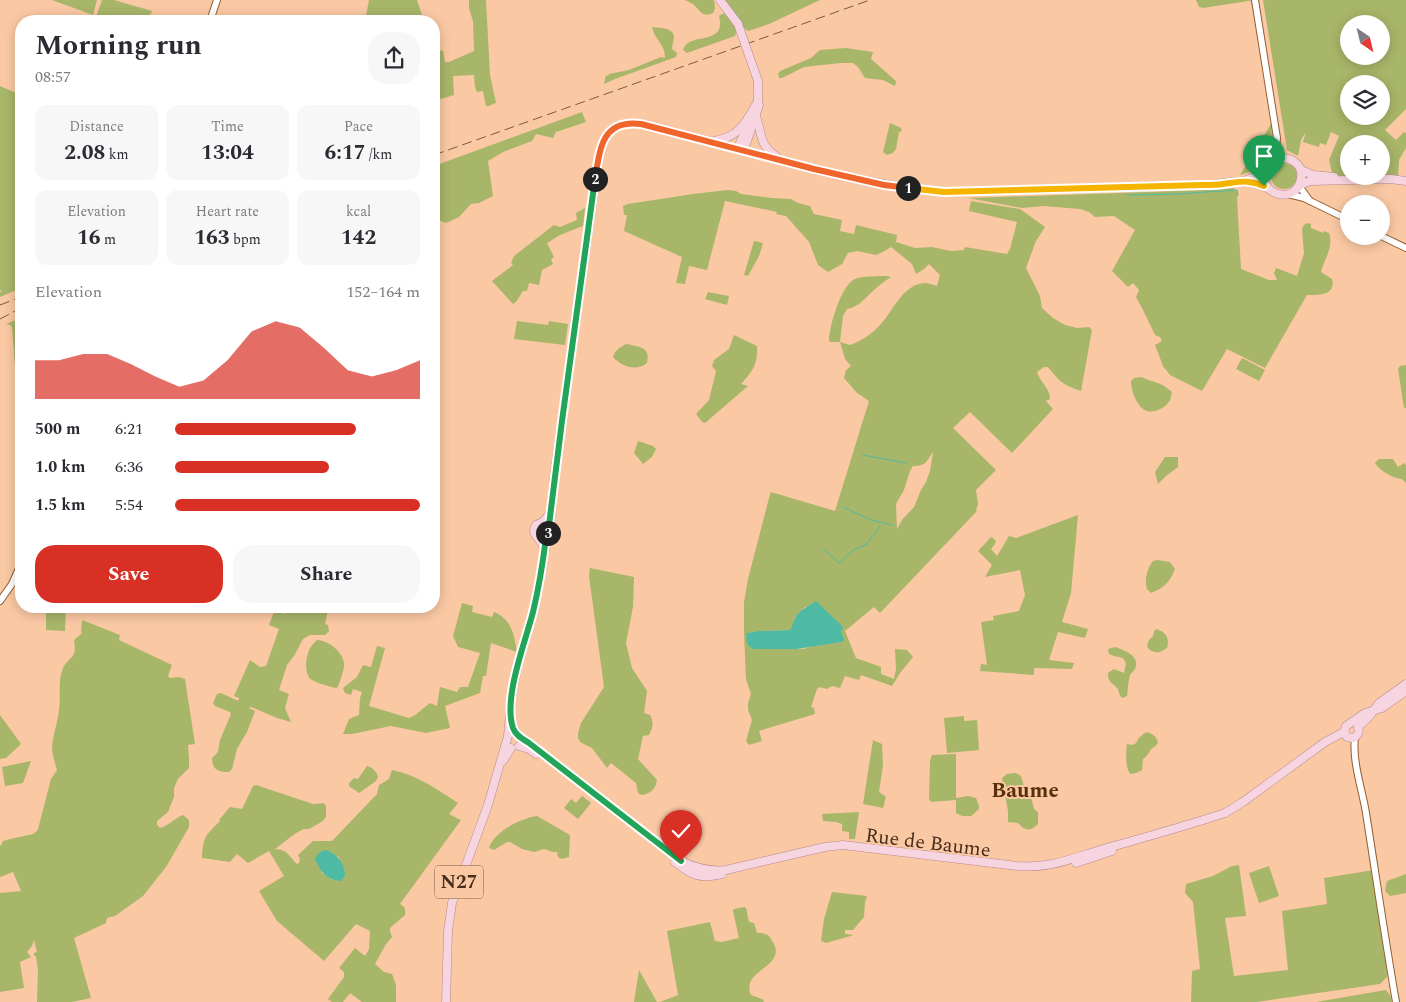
<!DOCTYPE html>
<html lang="en">
<head>
<meta charset="utf-8">
<style>
	body { margin:0; font-family:Spectral,serif; background:#f7f7f7; color:#2b2b33; height:100vh; display:flex; flex-direction:column; font-size:19px; white-space:nowrap }
	* { box-sizing:border-box; margin:0 }
	p { font-size:16px; color:#7c7c81 }
	.icon { flex:none; width:28px; height:28px; fill:none; stroke:currentColor; stroke-width:2; stroke-linecap:round; stroke-linejoin:round }
	.map { position:relative; flex:1; overflow:hidden }
	.panel { position:absolute; left:15px; top:15px; width:425px; height:598px; display:flex; flex-direction:column; background:#fff; border-radius:20px; box-shadow:0 2px 12px #0003 }
	.panel>* { flex:none }
	.needle { width:32px; rotate:145deg }
	.tools { position:absolute; left:1340px; top:15px; display:grid; gap:10px }
	.tools a { display:grid; place-items:center; width:50px; height:50px; border-radius:50%; background:#fff; box-shadow:0 2px 12px #0003; font-size:25px }
	.pin { position:absolute; display:grid; place-items:center; width:42px; height:42px; color:#fff; margin:-51px -21px; border-radius:50% 50% 50% 0; rotate:-45deg; box-shadow:0 0 5px #0007 }
	.pin .icon { rotate:45deg }
	.km { position:absolute; width:25px; height:25px; margin:-12px; border-radius:50%; background:#222; color:#fff; font-size:14px; line-height:25px; text-align:center }
	.round { display:grid; place-items:center; flex:none; width:52px; height:52px; border-radius:20px; background:#f7f7f7 }
	.headline { display:flex; align-items:center; justify-content:space-between; height:85px; padding:0 20px }
	h1 { font-size:28px; font-weight:700; line-height:38px }
	.figures { display:grid; grid-template-columns:repeat(3,1fr); gap:8px; height:85px; padding:5px 20px }
	.figures div { display:grid; align-content:center; border-radius:12px; background:#f7f7f7; text-align:center }
	.figures b { font-size:21px; font-weight:700 }
	.figures small { font-size:14px; font-weight:400 }
	.figures p { font-size:14px }
	.chart { height:140px; padding:10px 20px }
	.chart p { display:flex; justify-content:space-between }
	.chart svg { width:100%; height:90px; margin-top:5px; fill:#d93025; opacity:.7 }
	.cta { display:flex; gap:10px; margin-top:auto; padding:10px 20px }
	.cta a { flex:1; height:58px; border-radius:20px; background:#d93025; color:#fff; font-size:20px; font-weight:700; line-height:58px; text-align:center }
	.cta a+a { background:#f7f7f7; color:#2b2b33 }
	ul { padding:0 20px; list-style:none; font-size:16px }
	li { display:grid; grid-template-columns:80px 60px 1fr; align-items:center; height:38px }
	li i { height:12px; border-radius:6px; background:#d93025 }
	.map>svg:first-child { display:block }
</style>
</head>
<body>
<div class="map">
<svg width="1406" height="1002" viewBox="0 0 1406 1002">
	<rect width="100%" height="100%" fill="#fac8a3"/>
	<!-- green -->
	<g fill="#a8b669" fill-rule="evenodd">
		<path d="M 52,0 L 97,0 L 93,15 Z"/>
		<path d="M 102,0 L 114,0 L 152,11 L 147,21 L 140,19 L 139,21 L 110,21 L 96,17 Z"/>
		<path d="M 369,0 L 417,0 L 424,21 L 365,21 Z"/>
		<path d="M 469,0 L 486,0 L 490,75 L 496,103 L 488,106 L 486,106 L 483,91 L 477,92 L 475,87 L 474,75 L 453,76 L 454,95 L 434,101 L 434,53 L 443,50 L 445,62 L 449,62 L 474,51 L 473,21 L 469,9 Z"/>
		<path d="M 685,0 L 714,0 L 715,8 L 713,13 C 702,18 701,11 693,4 C 690,3 688,1 685,0 Z"/>
		<path d="M 720,0 L 820,0 L 769,24 L 748,31 L 738,24 L 735,36 L 687,53 L 683,50 C 688,31 727,47 719,16 L 720,15 L 725,13 Z"/>
		<path d="M 1196,0 L 1255,0 L 1203,8 L 1199,7 Z"/>
		<path d="M 1263,0 L 1406,0 L 1406,109 L 1385,130 L 1396,140 L 1404,132 L 1406,133 L 1406,148 L 1399,160 L 1398,177 L 1333,177 L 1329,160 L 1339,136 L 1331,132 L 1326,145 L 1320,143 L 1319,147 L 1303,142 L 1306,132 L 1301,140 L 1298,156 L 1287,150 ZM 1349,24 L 1381,24 L 1381,56 L 1349,56 ZM 1349,84 L 1381,84 L 1381,116 L 1349,116 ZM 1349,144 L 1381,144 L 1381,176 L 1349,176 Z"/>
		<path d="M 652,27 C 659,28 672,27 674,36 C 674,40 672,45 672,49 L 677,53 L 676,57 L 615,79 L 604,84 L 606,75 L 608,76 L 609,74 L 629,70 L 661,57 L 665,58 C 665,43 655,41 652,27 Z"/>
		<path d="M 846,48 L 873,52 L 871,59 L 896,81 L 895,86 L 883,80 L 865,78 L 858,67 L 853,63 L 841,63 L 804,67 L 782,78 L 779,78 L 778,74 L 780,71 L 811,58 L 820,50 Z"/>
		<path d="M 0,86 L 21,95 L 21,288 L 0,297 L 0,292 L 2,291 L 0,290 Z"/>
		<path d="M 582,112 L 586,122 L 556,132 L 553,138 L 536,134 L 532,141 L 503,152 L 488,161 L 493,196 L 479,203 L 471,204 L 459,217 L 446,223 L 438,220 L 434,223 L 434,166 Z"/>
		<path d="M 890,123 L 901,128 L 902,131 L 899,132 L 896,149 L 893,153 L 887,155 L 883,152 Z"/>
		<path d="M 1271,124 L 1273,149 L 1262,156 L 1263,161 L 1256,170 L 1240,175 Z"/>
		<circle cx="1284" cy="176" r="13"/>
		<path d="M 1234,188 L 1235,190 L 1237,190 L 1238,195 L 1237,198 L 1241,269 L 1269,280 L 1277,280 L 1274,273 L 1276,268 L 1297,276 L 1304,253 L 1302,230 L 1303,226 L 1307,223 L 1311,224 L 1311,228 L 1323,233 L 1324,231 L 1329,233 C 1334,248 1324,259 1321,272 L 1332,279 C 1336,296 1318,295 1307,295 L 1265,368 L 1227,349 L 1202,391 L 1170,375 L 1163,366 L 1155,345 L 1162,341 L 1160,337 L 1155,335 L 1143,310 L 1136,297 L 1139,290 L 1133,283 L 1128,287 L 1112,271 L 1135,230 L 1114,216 L 1095,217 L 1089,212 L 1080,209 L 1043,206 L 1022,208 L 968,198 L 1207,190 Z"/>
		<path d="M 728,190 L 736,191 L 741,194 L 772,198 L 791,199 L 798,203 L 810,206 L 814,214 L 842,220 L 840,231 L 854,234 L 856,225 L 897,235 L 896,242 L 915,248 L 932,247 L 951,251 L 964,250 L 965,247 L 1007,254 L 1010,249 L 1017,222 L 969,211 L 971,201 L 1020,209 L 1045,227 L 1036,241 L 1026,268 L 1040,296 L 1042,308 L 1053,318 L 1065,325 L 1077,328 L 1089,327 L 1092,330 L 1081,391 C 1063,385 1060,382 1048,367 L 1044,367 L 1037,372 C 1040,382 1050,388 1050,399 L 1046,401 L 1053,409 L 1012,453 L 970,412 L 953,428 L 996,470 L 976,490 L 978,504 L 976,510 L 977,511 L 880,613 L 874,607 L 845,631 L 856,658 L 881,667 L 881,674 L 894,679 L 896,669 L 895,649 L 907,650 L 913,657 L 900,673 L 892,686 L 861,675 L 859,680 L 845,676 L 840,688 L 832,686 L 827,689 L 820,687 L 817,689 L 811,707 L 814,708 L 815,714 L 759,731 L 762,741 L 749,745 L 746,741 L 752,720 L 748,710 L 748,703 L 751,694 L 746,679 L 744,632 L 744,602 L 748,579 L 769,498 L 771,492 L 835,511 L 869,401 L 857,393 L 844,378 L 846,370 L 851,366 L 845,359 L 840,342 L 831,342 L 829,341 C 829,327 841,285 855,279 C 861,276 880,276 887,276 L 891,277 C 885,281 879,285 874,290 C 865,298 859,307 847,309 L 843,316 L 840,342 L 850,345 C 864,340 876,331 885,319 C 895,306 905,284 925,283 C 929,283 934,285 937,286 L 940,275 L 929,264 L 924,269 L 916,274 L 912,264 L 891,247 L 883,252 L 876,255 L 857,251 L 848,253 L 842,264 L 828,272 L 818,265 L 809,242 L 786,216 L 776,214 L 777,212 L 725,201 L 707,270 L 689,266 L 685,284 L 676,283 L 682,257 L 624,231 L 627,215 L 624,215 L 623,206 L 628,204 L 693,194 ZM 933,452 L 930,471 L 926,482 L 921,490 L 914,507 L 902,520 L 897,529 L 896,504 L 904,490 L 910,471 L 913,466 C 927,466 926,461 933,452 ZM 805,607 L 806,607 L 842,642 L 814,646 L 803,649 L 779,649 L 748,633 L 758,631 L 790,630 L 793,627 L 795,617 Z"/>
		<path d="M 585,208 L 583,226 L 560,235 L 547,243 L 554,257 L 551,259 L 553,264 L 542,270 L 539,285 L 529,283 L 527,291 L 523,291 L 516,302 L 513,304 L 492,281 L 513,265 L 511,263 L 514,256 L 554,225 L 560,227 L 577,220 L 576,213 Z"/>
		<path d="M 754,241 L 763,243 L 759,256 L 748,276 L 744,275 Z"/>
		<path d="M 708,292 L 729,296 L 727,305 L 705,299 Z"/>
		<path d="M 21,318 L 21,370 L 15,366 L 12,327 L 10,325 L 6,324 Z"/>
		<path d="M 517,321 L 548,325 L 549,321 L 568,324 L 565,345 L 514,339 Z"/>
		<path d="M 734,335 L 757,346 C 758,364 753,371 741,384 L 748,386 L 705,423 L 702,422 L 696,414 L 709,400 L 716,371 L 712,366 L 714,360 L 729,349 Z"/>
		<path d="M 627,344 C 639,347 651,347 647,363 C 636,372 621,366 613,357 C 615,350 621,346 627,344 Z"/>
		<path d="M 1242,358 L 1265,370 L 1259,381 L 1236,369 Z"/>
		<path d="M 1406,365 L 1406,408 L 1404,408 L 1398,369 L 1400,366 Z"/>
		<path d="M 1141,377 C 1154,383 1160,381 1172,392 C 1171,396 1171,400 1168,403 C 1164,409 1153,413 1147,411 C 1137,408 1131,390 1131,381 L 1134,378 Z"/>
		<path d="M 638,441 L 653,446 L 656,449 L 652,457 L 643,464 L 634,453 Z"/>
		<path d="M 1165,457 L 1178,457 L 1178,467 L 1166,476 L 1158,484 L 1155,472 Z"/>
		<path d="M 1379,459 L 1393,459 L 1398,467 L 1404,463 L 1406,465 L 1406,483 L 1402,479 C 1394,479 1379,470 1375,463 Z"/>
		<path d="M 1078,515 L 1071,593 L 1062,622 L 1088,629 L 1085,638 L 1058,632 L 1049,660 L 1074,663 L 1072,669 L 1034,668 L 1034,675 L 980,671 L 981,664 L 987,665 L 981,622 L 994,620 L 993,616 L 1019,611 L 1025,595 L 1020,570 L 985,577 L 992,565 L 978,551 L 991,537 L 993,538 L 996,541 L 995,544 L 991,549 L 997,556 L 1009,536 L 1016,538 Z"/>
		<path d="M 1157,560 L 1170,562 L 1175,569 C 1170,582 1164,588 1151,593 L 1147,589 C 1144,579 1147,569 1153,561 Z"/>
		<path d="M 590,568 L 634,577 L 633,607 L 626,643 L 632,668 L 647,691 L 644,713 L 650,715 C 654,722 653,728 649,735 L 643,736 L 638,759 L 657,780 C 655,790 651,793 642,795 L 638,793 L 636,783 L 611,763 L 607,768 L 592,748 L 580,742 L 578,738 L 578,733 L 581,723 L 604,687 L 589,576 Z"/>
		<path d="M 462,603 L 473,606 L 472,612 L 492,617 L 494,612 C 512,619 514,635 517,652 L 491,643 L 486,676 L 483,676 L 480,693 L 445,706 L 450,728 L 426,733 L 391,726 L 352,734 L 343,734 L 349,719 L 359,715 L 360,698 L 362,692 L 353,689 L 351,695 L 345,693 L 343,688 L 357,677 L 363,665 L 371,667 L 377,646 L 385,648 L 369,706 L 409,718 L 415,715 L 430,703 L 437,706 L 440,687 L 457,692 L 460,687 L 468,687 L 480,653 L 458,647 L 453,636 Z"/>
		<path d="M 46,606 L 66,606 L 65,631 L 46,630 Z"/>
		<path d="M 289,606 L 329,606 L 325,624 L 328,625 L 329,631 L 325,635 L 310,635 L 303,639 L 294,656 L 287,665 L 279,690 L 289,694 L 285,708 L 291,722 L 277,718 L 251,707 L 249,708 L 255,711 L 247,732 L 237,749 L 232,769 L 229,772 C 219,772 212,770 212,758 L 218,752 L 220,740 L 231,714 L 230,712 L 215,706 L 213,703 L 217,694 L 221,693 L 236,700 L 239,700 L 239,698 L 234,696 L 250,660 L 260,667 L 266,666 L 279,629 L 269,625 L 275,609 L 285,614 Z"/>
		<path d="M 82,620 L 120,635 L 119,640 L 172,665 L 168,676 L 170,678 L 179,677 L 185,679 L 195,744 L 188,745 L 189,757 L 189,768 L 178,779 L 174,788 L 174,797 L 168,812 L 157,821 L 157,825 L 160,828 C 168,826 175,818 183,815 L 189,820 L 189,827 L 166,867 L 143,896 L 115,916 L 107,918 L 106,923 L 74,938 L 91,998 L 72,1002 L 37,1002 L 38,971 L 36,956 L 34,956 L 34,953 L 37,952 L 34,940 L 32,946 L 27,952 L 31,957 L 20,962 L 24,988 L 0,992 L 0,893 L 21,891 L 13,872 L 0,877 L 0,844 L 1,846 L 3,841 L 6,840 L 33,834 L 36,832 L 38,829 L 51,779 L 57,770 C 55,762 52,755 52,747 C 53,734 58,722 59,709 C 61,697 58,683 62,671 C 67,656 78,661 74,640 L 82,633 L 81,632 Z"/>
		<path d="M 1156,629 C 1166,632 1170,638 1167,648 L 1160,652 C 1155,653 1149,651 1147,646 L 1149,640 L 1153,636 L 1154,631 Z"/>
		<path d="M 317,640 C 329,640 346,654 344,667 C 343,673 340,681 338,687 L 336,688 C 328,686 319,684 312,680 C 305,676 305,661 308,654 C 309,648 313,644 317,640 Z"/>
		<path d="M 1115,647 C 1124,650 1141,656 1135,669 C 1134,671 1131,673 1130,675 C 1128,682 1128,689 1127,696 L 1123,698 L 1120,696 L 1118,689 C 1113,683 1107,682 1108,673 L 1114,669 L 1124,673 L 1126,663 L 1123,658 L 1114,656 L 1109,654 L 1108,649 Z"/>
		<path d="M 0,715 L 21,744 L 6,758 L 0,759 Z"/>
		<path d="M 964,716 L 964,721 L 977,720 L 979,750 L 947,753 L 944,718 Z"/>
		<path d="M 1147,732 C 1153,734 1157,737 1158,743 C 1156,746 1153,747 1151,749 C 1149,753 1147,756 1143,759 L 1142,770 L 1136,773 L 1130,774 C 1125,766 1126,753 1127,744 C 1138,747 1135,741 1141,736 C 1143,734 1145,733 1147,732 Z"/>
		<path d="M 873,740 L 882,744 L 883,765 L 879,792 L 886,797 L 883,808 L 863,804 Z"/>
		<path d="M 956,754 L 956,798 L 968,796 L 976,798 L 979,806 L 979,809 L 971,816 L 962,816 L 956,813 L 956,800 L 931,802 L 929,799 L 930,761 L 932,755 Z"/>
		<path d="M 31,761 L 23,783 L 5,786 L 2,767 Z"/>
		<path d="M 367,766 C 372,767 377,772 378,777 L 376,781 L 359,793 L 349,786 L 349,783 L 354,778 L 358,779 Z"/>
		<path d="M 392,770 C 417,775 437,789 458,803 L 449,814 L 461,820 L 400,904 C 405,907 406,909 405,915 L 390,928 L 390,931 L 392,937 L 386,944 L 375,964 L 384,972 L 392,974 L 396,985 L 396,1002 L 362,1002 L 350,993 L 343,1002 L 332,1002 L 328,999 L 344,977 L 344,972 L 339,968 L 355,948 L 365,956 L 369,949 L 370,931 L 356,924 L 324,961 L 277,921 L 259,891 L 284,876 L 269,851 L 248,863 L 237,854 L 230,862 L 202,858 C 203,837 205,836 220,821 L 219,820 L 230,807 L 242,809 L 253,786 L 256,785 L 313,804 L 324,803 L 326,806 L 326,817 L 323,821 L 309,829 L 304,829 L 296,833 L 275,849 C 288,850 288,855 297,864 L 299,863 L 300,859 L 298,855 L 313,841 L 332,841 L 377,794 L 379,785 L 389,779 ZM 338,856 L 345,871 L 333,880 L 321,872 Z"/>
		<path d="M 1016,773 L 1021,776 L 1024,786 L 1031,796 L 1034,809 L 1038,812 L 1038,824 C 1030,832 1025,831 1018,823 L 1008,822 L 1008,811 L 1002,778 L 1007,774 Z"/>
		<path d="M 582,796 L 591,803 L 578,819 L 564,808 L 571,799 L 576,803 Z"/>
		<path d="M 859,812 L 855,839 L 849,839 L 849,832 L 842,831 L 842,824 L 836,822 L 823,821 L 822,814 Z"/>
		<path d="M 537,816 L 570,835 L 569,857 L 562,859 L 558,857 L 557,852 L 553,852 L 544,849 L 534,852 L 522,849 L 510,842 L 507,842 L 494,850 L 489,848 C 494,832 521,818 537,816 Z"/>
		<path d="M 1239,865 L 1246,916 L 1225,918 L 1234,976 L 1288,970 L 1282,911 L 1327,904 L 1324,878 L 1374,870 L 1385,940 L 1387,977 L 1380,984 L 1257,1002 L 1191,1002 L 1192,971 L 1200,969 L 1193,902 L 1185,893 L 1186,884 L 1213,876 L 1232,866 Z"/>
		<path d="M 1269,866 L 1279,896 L 1259,903 L 1249,873 Z"/>
		<path d="M 1406,874 L 1406,893 L 1390,896 L 1385,891 L 1387,881 Z"/>
		<path d="M 832,892 L 867,896 L 865,902 L 864,917 L 853,930 L 845,930 L 845,934 L 854,935 L 826,943 L 821,941 L 824,919 Z"/>
		<path d="M 744,907 L 746,908 L 749,922 L 754,923 L 757,933 L 762,933 L 768,935 C 796,968 739,967 751,995 L 762,999 L 764,1002 L 660,1002 L 678,995 L 667,931 L 710,922 L 715,941 L 722,942 L 739,938 L 733,911 L 734,909 Z"/>
		<path d="M 639,970 L 657,1002 L 634,1002 Z"/>
		<path d="M 1386,990 L 1390,995 L 1392,1002 L 1316,1002 Z"/>
	</g>
	<!-- water -->
	<g fill="#4fbaa4">
		<path d="M 816,601 L 842,626 L 843,628 L 841,631 L 844,640 L 842,642 L 797,649 L 755,649 C 747,648 745,640 747,633 L 758,631 L 790,630 C 793,626 793,622 795,618 C 799,610 809,606 816,601 Z"/>
		<path d="M 326,850 C 338,855 345,863 345,876 L 341,881 C 326,880 321,872 315,859 C 318,854 320,851 326,850 Z"/>
	</g>
	<g fill="none" stroke-linecap="round" stroke-linejoin="round">
		<!-- stream -->
		<g stroke="#4fbaa4" stroke-width="1">
			<path d="M 1127,195 L 1177,194 L 1237,190 L 1238,195"/>
			<path d="M 863,455 L 906,463"/>
			<path d="M 843,507 L 871,520 L 892,525"/>
			<path d="M 824,549 L 839,563 L 852,551 L 867,544 L 880,526"/>
		</g>
		<defs>
			<g id="minor">
				<path d="M 1255,0 L 1277,138 L 1275,156 L 1272,161"/>
				<path d="M 210,21 L 217,0"/>
				<path d="M 1299,186 L 1310,201"/>
				<path d="M 1288,194 L 1304,198 L 1349,220"/>
				<path d="M 1381,236 L 1406,248"/>
				<path d="M 0,601 L 12,584 L 21,564"/>
				<path d="M 1355,737 C 1352,762 1362,788 1366,813 C 1376,876 1385,939 1396,1002"/>
			</g>
			<g id="major">
				<path d="M 720,0 L 738,24"/>
				<path d="M 756,117 C 764,138 757,142 778,158"/>
				<path d="M 714,141 C 740,137 746,122 758,101"/>
				<path d="M 742,150 L 746,144 L 759,105 L 758,101 L 758,81"/>
				<path d="M 742,150 L 740,143 L 748,124"/>
				<path d="M 1301,170 L 1313,175 L 1334,177"/>
				<path d="M 1244,181 C 1250,178 1257,177 1262,173 C 1265,170 1266,166 1269,164 C 1277,156 1289,156 1297,164 C 1301,168 1302,173 1301,178 C 1298,206 1254,196 1267,167"/>
				<path d="M 1300,185 L 1310,181 L 1391,179 L 1406,181"/>
				<path d="M 544,549 C 542,539 534,538 534,530 L 536,525 C 543,522 545,521 549,514"/>
				<path d="M 511,720 C 514,732 519,737 529,743 L 679,860 C 695,868 709,872 726,870 L 825,847 L 843,845 L 1017,866 C 1052,869 1074,857 1107,848 C 1146,837 1186,826 1225,813 L 1243,802 L 1325,742 L 1344,732"/>
				<path d="M 1358,727 L 1369,717 L 1379,703 L 1406,684"/>
				<path d="M 1344,732 L 1346,726 L 1365,713 L 1382,708 L 1406,691"/>
				<path d="M 1344,732 L 1347,737 L 1353,738 C 1358,736 1360,732 1358,727"/>
				<path d="M 519,746 L 529,749 L 536,754"/>
				<path d="M 503,761 L 511,748"/>
				<path d="M 675,862 C 693,876 699,879 722,874"/>
				<path d="M 1076,863 L 1112,851"/>
				<path d="M 446,1002 L 448,931 L 452,903 L 488,805 L 508,736 L 512,693 L 516,674 L 519,659 L 533,613 L 542,568 L 547,537 L 549,533 L 555,470 L 598,162 C 603,135 611,120 641,124 C 672,132 703,139 734,148 C 803,167 872,186 944,192 L 1202,185 C 1229,184 1243,176 1269,189"/>
			</g>
		</defs>
		<!-- minor casing -->
		<use href="#minor" stroke="#945d31" stroke-width="8"/>
		<!-- major casing -->
		<use href="#major" stroke="#b6888e" stroke-width="9"/>
		<!-- minor -->
		<use href="#minor" stroke="#fff" stroke-width="6"/>
		<!-- major -->
		<use href="#major" stroke="#f7d5e0" stroke-width="8"/>
		<!-- rail -->
		<g stroke="#7b5b43" stroke-width="1" stroke-dasharray="10 5" stroke-linecap="butt">
			<path d="M 434,155 L 870,0"/>
			<path d="M 0,305 L 21,297"/>
			<path d="M 0,319 L 21,308"/>
		</g>
		<defs>
			<path id="major-bridge" d="M 738,24 L 758,81"/>
		</defs>
		<!-- major-bridge casing -->
		<use href="#major-bridge" stroke="#b6888e" stroke-width="9" stroke-linecap="butt"/>
		<!-- major-bridge -->
		<use href="#major-bridge" stroke="#f7d5e0" stroke-width="8"/>
	</g>
	<g fill="none" stroke-linecap="round" stroke-linejoin="round">
		<defs>
			<path id="split-1" d="M 908,188 L 944,192 L 1202,185 C 1209,185 1216,185 1223,184 C 1239,182 1249,179 1264,186"/>
			<path id="split-2" d="M 595,179 C 600,148 602,119 641,124 L 814,169 L 884,185 L 908,188"/>
			<path id="split-3" d="M 548,533 L 562,421 L 595,179"/>
			<path id="split-4" d="M 548,533 L 546,537 C 543,562 539,587 533,612 C 525,643 503,698 513,728 C 516,736 523,739 529,743 L 681,861"/>
		</defs>
		<!-- split-1 casing -->
		<use href="#split-1" stroke="#fff" stroke-width="10"/>
		<!-- split-2 casing -->
		<use href="#split-2" stroke="#fff" stroke-width="10"/>
		<!-- split-3 casing -->
		<use href="#split-3" stroke="#fff" stroke-width="10"/>
		<!-- split-4 casing -->
		<use href="#split-4" stroke="#fff" stroke-width="10"/>
		<!-- split-1 -->
		<use href="#split-1" stroke="#f5b400" stroke-width="6"/>
		<!-- split-2 -->
		<use href="#split-2" stroke="#f0652b" stroke-width="6"/>
		<!-- split-3 -->
		<use href="#split-3" stroke="#22a559" stroke-width="6"/>
		<!-- split-4 -->
		<use href="#split-4" stroke="#22a559" stroke-width="6"/>
	</g>
	<g text-anchor="middle" dominant-baseline="central" stroke-width="4" stroke-linejoin="round" paint-order="stroke">
		<!-- shield labels -->
		<rect fill="#fac8a3" stroke="#7d5c44" stroke-width="1" x="435" y="865.5" width="48" height="33" rx="4"/>
		<g font-size="19" font-weight="bold" fill="#472e1c">
			<text x="459" y="882">N27</text>
		</g>
		<!-- street labels -->
		<g font-size="20" fill="#472e1c" stroke="#fac8a3">
			<text transform="translate(928 843) rotate(7)">Rue de Baume</text>
		</g>
		<!-- neighbourhood labels -->
		<g font-size="21" font-weight="bold" fill="#572f0c" stroke="#fac8a3">
			<text x="1025" y="791">Baume</text>
		</g>
	</g>
</svg>
<div class="tools">
<a><svg class="needle" viewBox="-14 -14 28 28"><path d="M0-13l5 13h-10z" fill="#e53935"/><path d="M0 13l5-13h-10z" fill="#7c7c81"/></svg></a>
<a><svg class="icon" aria-label="layers" viewBox="0 0 24 24"><path d="M12 4l9 5-9 5-9-5zM3 14l9 5 9-5"/></svg></a>
<a>+</a>
<a>−</a>
</div>
<div class="pin" style="left:1264px;top:186px;background:#1e9e55"><svg class="icon" aria-label="arrive" viewBox="0 0 24 24"><path d="M6 21V4h12l-3 4 3 4H6"/></svg></div>
<div class="pin" style="left:681px;top:861px;background:#d93025"><svg class="icon" aria-label="check" viewBox="0 0 24 24"><path d="M5 12l5 5 9-10"/></svg></div>
<b class="km" style="left:908px;top:188px">1</b>
<b class="km" style="left:595px;top:179px">2</b>
<b class="km" style="left:548px;top:533px">3</b>
<section class="panel">
<div class="headline"><div><h1>Morning run</h1><p>08:57</p></div><a class="round"><svg class="icon" aria-label="share" viewBox="0 0 24 24"><path d="M12 15V3M7 8l5-5 5 5M5 13v7h14v-7"/></svg></a></div>
<div class="figures">
<div><p>Distance</p><b>2.08<small> km</small></b></div>
<div><p>Time</p><b>13:04</b></div>
<div><p>Pace</p><b>6:17<small> /km</small></b></div>
</div>
<div class="figures">
<div><p>Elevation</p><b>16<small> m</small></b></div>
<div><p>Heart rate</p><b>163<small> bpm</small></b></div>
<div><p>kcal</p><b>142</b></div>
</div>
<div class="chart"><p><span>Elevation</span>152–164 m</p>
<svg viewBox="0 0 160 44" preserveAspectRatio="none"><path d="M0 44V25L10 25L20 22L30 22L40 27L50 33L60 38L70 35L80 25L90 11L100 6L110 9L120 19L130 30L140 33L150 30L160 25V44z"/></svg>
</div>
<ul>
<li><b>500 m</b>6:21<i style="width:74%"></i></li>
<li><b>1.0 km</b>6:36<i style="width:63%"></i></li>
<li><b>1.5 km</b>5:54<i style="width:100%"></i></li>
</ul>
<div class="cta"><a>Save</a><a>Share</a></div>
</section>
</div>
</body>
</html>
